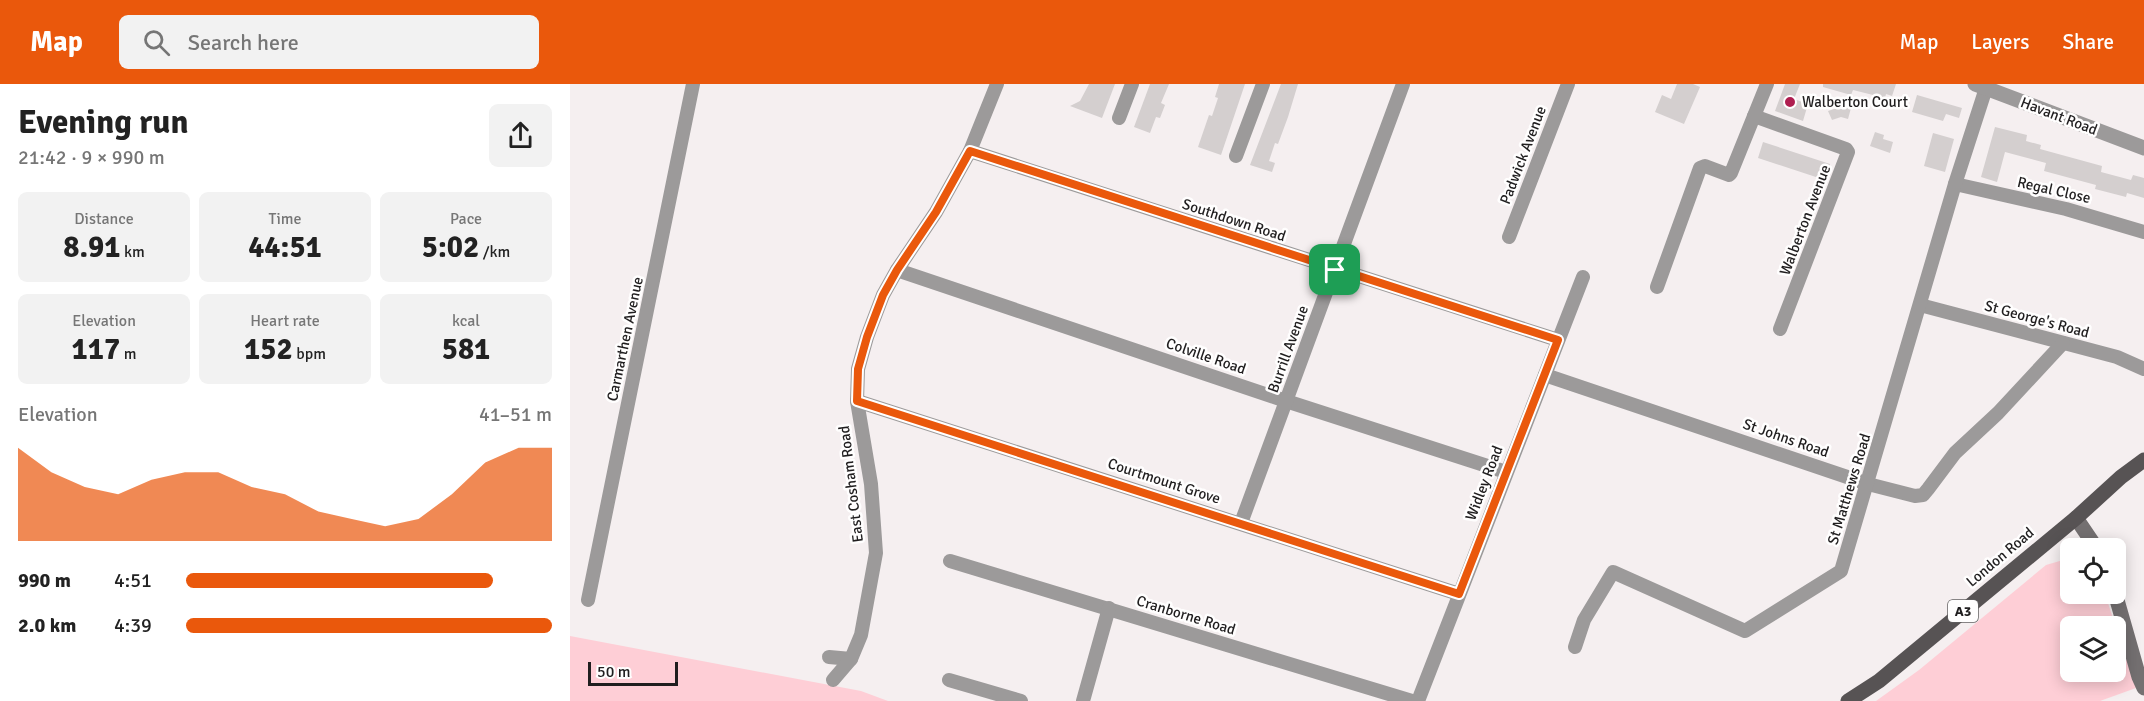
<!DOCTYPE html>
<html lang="en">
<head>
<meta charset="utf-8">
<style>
	body { margin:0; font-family:Signika,sans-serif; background:#f2f2f2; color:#222; height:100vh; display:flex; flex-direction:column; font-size:22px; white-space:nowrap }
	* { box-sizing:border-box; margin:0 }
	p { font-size:20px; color:#767676 }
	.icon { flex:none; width:33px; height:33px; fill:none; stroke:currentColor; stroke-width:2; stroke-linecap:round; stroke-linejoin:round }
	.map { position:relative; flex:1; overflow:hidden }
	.sheet { display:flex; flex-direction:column; background:#fff; width:570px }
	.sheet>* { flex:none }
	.buttons { position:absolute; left:1490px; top:454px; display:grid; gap:12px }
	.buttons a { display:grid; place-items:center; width:66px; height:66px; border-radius:9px; background:#fff; box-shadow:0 3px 15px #0003; font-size:30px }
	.scale { position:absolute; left:18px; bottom:15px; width:90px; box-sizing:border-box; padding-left:6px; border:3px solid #201e1f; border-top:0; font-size:16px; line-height:21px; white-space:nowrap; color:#201e1f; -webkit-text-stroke:4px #fffefe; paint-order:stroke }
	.pin { position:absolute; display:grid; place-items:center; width:51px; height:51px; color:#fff; margin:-26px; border-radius:12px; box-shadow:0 3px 9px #0006 }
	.round { display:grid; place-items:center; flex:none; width:63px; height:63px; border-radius:9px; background:#f2f2f2 }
	.headline { display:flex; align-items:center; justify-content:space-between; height:102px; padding:0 18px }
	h1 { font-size:33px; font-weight:700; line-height:45px }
	.metrics { display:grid; grid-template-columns:repeat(3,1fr); gap:9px; height:102px; padding:6px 18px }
	.metrics div { display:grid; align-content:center; border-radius:9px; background:#f2f2f2; text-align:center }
	.metrics b { font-size:30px; font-weight:700 }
	.metrics small { font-size:16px; font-weight:400 }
	.metrics p { font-size:16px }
	.chart { height:168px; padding:12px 18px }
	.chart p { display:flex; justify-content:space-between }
	.chart svg { width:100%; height:108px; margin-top:6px; fill:#ea580c; opacity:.7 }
	ul { padding:0 18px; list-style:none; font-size:20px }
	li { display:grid; grid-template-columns:96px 72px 1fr; align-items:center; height:45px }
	li i { height:15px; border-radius:8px; background:#ea580c }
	header { display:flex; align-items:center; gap:36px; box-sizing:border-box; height:84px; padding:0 30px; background:#ea580c; color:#fff }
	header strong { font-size:28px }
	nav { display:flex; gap:33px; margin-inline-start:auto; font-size:21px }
	.search { width:420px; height:54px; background:#f2f2f2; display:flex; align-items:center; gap:15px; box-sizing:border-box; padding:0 21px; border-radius:9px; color:#767676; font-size:22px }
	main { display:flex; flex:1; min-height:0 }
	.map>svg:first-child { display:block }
</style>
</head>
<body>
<header>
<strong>Map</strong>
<div class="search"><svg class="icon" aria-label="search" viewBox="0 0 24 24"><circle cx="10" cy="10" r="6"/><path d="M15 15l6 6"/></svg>Search here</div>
<nav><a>Map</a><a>Layers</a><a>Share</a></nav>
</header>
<main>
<section class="sheet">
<div class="headline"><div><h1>Evening run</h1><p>21:42 · 9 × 990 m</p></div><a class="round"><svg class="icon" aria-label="share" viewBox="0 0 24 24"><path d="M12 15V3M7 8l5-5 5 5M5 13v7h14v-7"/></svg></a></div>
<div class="metrics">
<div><p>Distance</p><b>8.91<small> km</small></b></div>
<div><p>Time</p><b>44:51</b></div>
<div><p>Pace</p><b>5:02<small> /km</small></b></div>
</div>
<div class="metrics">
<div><p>Elevation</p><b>117<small> m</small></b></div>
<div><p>Heart rate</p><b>152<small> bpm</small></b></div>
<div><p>kcal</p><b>581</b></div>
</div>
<div class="chart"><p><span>Elevation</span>41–51 m</p>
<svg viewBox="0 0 160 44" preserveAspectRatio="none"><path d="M0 44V6L10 16L20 22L30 25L40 19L50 16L60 16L70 22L80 25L90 32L100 35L110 38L120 35L130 25L140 12L150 6L160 6V44z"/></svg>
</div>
<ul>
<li><b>990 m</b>4:51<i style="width:84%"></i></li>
<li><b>2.0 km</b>4:39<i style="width:100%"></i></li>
</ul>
</section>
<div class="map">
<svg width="1574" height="617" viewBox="0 0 1574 617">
	<rect width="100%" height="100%" fill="#f5eff0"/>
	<!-- green -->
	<g fill="#feced6" fill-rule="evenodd">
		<path d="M 1500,474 L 1500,510 L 1535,510 L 1566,604 L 1530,617 L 1306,617 L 1349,586 L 1476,481 ZM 1500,543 L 1545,543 L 1545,588 L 1500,588 Z"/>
		<path d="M 0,552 L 291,607 L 318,617 L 0,617 Z"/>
	</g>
	<!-- building -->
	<g fill="#d4cfcf">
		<path d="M 519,0 L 545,0 L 532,34 L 500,22 L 510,17 Z"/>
		<path d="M 580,0 L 599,0 L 591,19 L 595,21 L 590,34 L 586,33 L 580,49 L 564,43 Z"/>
		<path d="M 649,0 L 675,0 L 651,71 L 628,63 L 639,31 L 642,32 L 648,14 L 645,13 Z"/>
		<path d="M 711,0 L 728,0 L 718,33 L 708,60 L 705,59 L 699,77 L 705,79 L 702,88 L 680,81 Z"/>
		<path d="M 1107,0 L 1123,0 L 1130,3 L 1114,40 L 1085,28 L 1092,11 L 1101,15 Z"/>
		<path d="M 1215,0 L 1230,0 L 1224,15 L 1238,20 L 1233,37 L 1205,27 Z"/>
		<path d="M 1253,0 L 1326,0 L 1322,12 L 1316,10 L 1315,14 L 1283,6 L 1281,11 L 1253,3 Z"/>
		<path d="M 1347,11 L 1392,24 L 1389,34 L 1376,30 L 1373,37 L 1342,28 Z"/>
		<path d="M 1273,22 L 1281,24 L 1278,35 L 1271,33 L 1262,36 L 1258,27 Z"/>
		<path d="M 1425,43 L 1457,51 L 1456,57 L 1471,61 L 1470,65 L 1532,82 L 1531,88 L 1561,96 L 1563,91 L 1574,94 L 1574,114 L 1557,109 L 1556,113 L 1525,105 L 1526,101 L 1474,87 L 1476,79 L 1435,68 L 1427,98 L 1411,93 Z"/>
		<path d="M 1305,48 L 1314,51 L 1313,55 L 1323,58 L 1320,69 L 1300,62 Z"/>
		<path d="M 1363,49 L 1384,55 L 1375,88 L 1354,82 Z"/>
		<path d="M 1193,58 L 1260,80 L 1255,96 L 1188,74 Z"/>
	</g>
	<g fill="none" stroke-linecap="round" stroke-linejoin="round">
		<!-- minor -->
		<g stroke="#9c9a9a" stroke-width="14">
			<path d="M 1184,32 L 1276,65 L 1278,68 L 1210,245"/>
			<path d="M 549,34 L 562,0"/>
			<path d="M 400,67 L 988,256"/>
			<path d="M 666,72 L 693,0"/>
			<path d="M 1385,100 L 1496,125 L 1574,148"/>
			<path d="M 939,153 L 998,0"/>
			<path d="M 327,186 L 716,317 L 936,388"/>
			<path d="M 1087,203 L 1130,84 L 1135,82 L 1159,91 L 1161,89 L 1197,0"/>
			<path d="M 1350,221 L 1547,273 L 1574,285"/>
			<path d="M 975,291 L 1298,400 L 1345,412 L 1353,411 L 1358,405 L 1385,369 L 1428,329 L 1493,259"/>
			<path d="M 287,317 L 889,510"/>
			<path d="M 671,439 L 833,0"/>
			<path d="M 380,477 L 842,617"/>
			<path d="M 18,516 L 123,0"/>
			<path d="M 1005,563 L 1014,536 L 1043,488 L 1175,547 L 1271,487 L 1385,100 L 1416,4"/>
			<path d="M 259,573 L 281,575"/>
			<path d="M 263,596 L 281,575 L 291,551 L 306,469 L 301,400 L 287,317 L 288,285 L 297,253 L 313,211 L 327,186 L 366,128 L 400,67 L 427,0"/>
			<path d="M 379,596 L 451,617"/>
			<path d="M 513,617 L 539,524"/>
			<path d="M 848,617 L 1013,193"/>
		</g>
		<!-- tertiary -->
		<path stroke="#9c9a9a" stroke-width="15" d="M 1405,0 L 1574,64"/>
		<!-- secondary -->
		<g stroke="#747071" stroke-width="15">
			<path d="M 1506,434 L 1527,465"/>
			<path d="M 1545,509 L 1569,593 L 1574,604"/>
		</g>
		<!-- primary -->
		<path stroke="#575354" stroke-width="15" d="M 1278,617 L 1309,597 L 1506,434 L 1551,393 L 1574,376"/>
	</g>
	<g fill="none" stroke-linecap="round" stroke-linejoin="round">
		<defs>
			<path id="route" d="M 400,67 L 988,256 L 889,510 L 287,317 L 288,285 L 297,253 L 313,211 L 327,186 L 366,128 Z"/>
		</defs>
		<!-- route casing -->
		<use href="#route" stroke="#fff" stroke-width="12"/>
		<!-- route -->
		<use href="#route" stroke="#ea580c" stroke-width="8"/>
	</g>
	<!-- markers -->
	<circle fill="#af1e50" stroke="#fffefe" stroke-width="2" cx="1220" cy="18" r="6"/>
	<g text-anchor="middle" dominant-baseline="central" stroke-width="5" stroke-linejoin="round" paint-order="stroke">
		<!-- shield labels -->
		<rect fill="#fffefe" stroke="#636162" stroke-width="1.5" x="1378" y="516" width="30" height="22" rx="4.5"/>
		<g font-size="14" font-weight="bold" fill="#201e1f">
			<text x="1393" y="527">A3</text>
		</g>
		<!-- poi labels -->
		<g font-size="15" fill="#201e1f" stroke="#fffefe" text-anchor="start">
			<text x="1232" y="18">Walberton Court</text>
		</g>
		<!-- street labels -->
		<g font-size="15" fill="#201e1f" stroke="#fffefe">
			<text transform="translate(1489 32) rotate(21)">Havant Road</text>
			<text transform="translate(953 71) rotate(-69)">Padwick Avenue</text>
			<text transform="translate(1484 106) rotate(13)">Regal Close</text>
			<text transform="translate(664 136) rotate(18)">Southdown Road</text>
			<text transform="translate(1235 136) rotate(-69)">Walberton Avenue</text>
			<text transform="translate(1467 235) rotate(15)">St George's Road</text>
			<text transform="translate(55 255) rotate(-78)">Carmarthen Avenue</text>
			<text transform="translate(718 265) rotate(-70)">Burrill Avenue</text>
			<text transform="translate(636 272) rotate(19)">Colville Road</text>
			<text transform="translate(1216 354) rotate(19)">St Johns Road</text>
			<text transform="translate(594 397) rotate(18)">Courtmount Grove</text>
			<text transform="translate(914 399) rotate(-69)">Widley Road</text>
			<text transform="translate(281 400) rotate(-97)">East Cosham Road</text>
			<text transform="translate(1279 405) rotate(-73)">St Matthews Road</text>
			<text transform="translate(1430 473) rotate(-40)">London Road</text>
			<text transform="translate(616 531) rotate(17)">Cranborne Road</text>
		</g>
	</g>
</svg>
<div class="buttons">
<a><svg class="icon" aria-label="locate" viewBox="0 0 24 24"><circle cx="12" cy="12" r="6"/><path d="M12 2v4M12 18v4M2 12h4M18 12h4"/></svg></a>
<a><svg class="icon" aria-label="layers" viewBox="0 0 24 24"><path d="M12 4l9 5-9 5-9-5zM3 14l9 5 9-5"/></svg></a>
</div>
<div class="scale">50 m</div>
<div class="pin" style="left:765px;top:186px;background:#1e9e55"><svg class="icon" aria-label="arrive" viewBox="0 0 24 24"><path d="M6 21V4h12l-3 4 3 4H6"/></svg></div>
</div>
</main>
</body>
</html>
